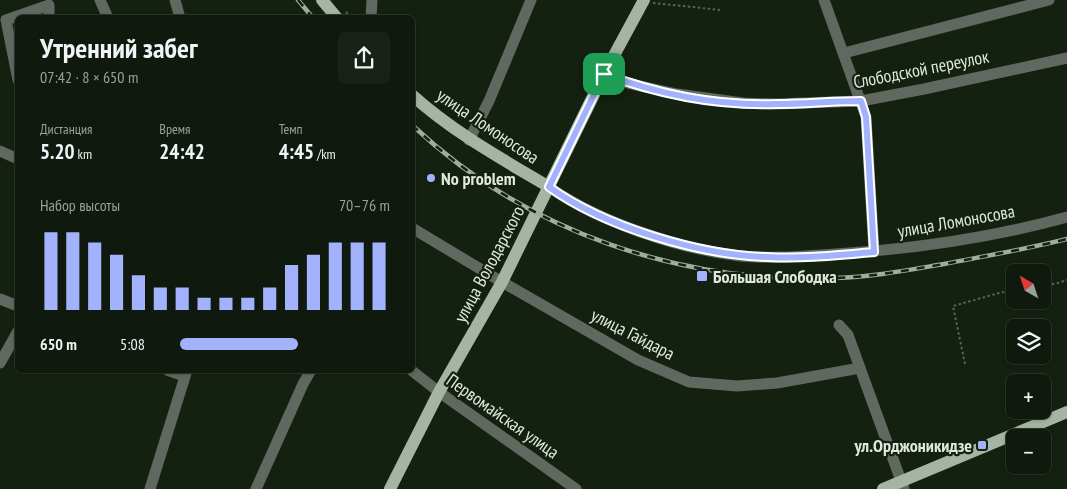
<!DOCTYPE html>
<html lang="ru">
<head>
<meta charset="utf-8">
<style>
	body { margin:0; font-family:"PT Sans Narrow",sans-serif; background:#182216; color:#f1f3f6; height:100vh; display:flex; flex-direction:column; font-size:19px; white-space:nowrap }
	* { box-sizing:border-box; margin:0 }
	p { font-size:16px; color:#9ba09d }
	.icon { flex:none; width:28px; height:28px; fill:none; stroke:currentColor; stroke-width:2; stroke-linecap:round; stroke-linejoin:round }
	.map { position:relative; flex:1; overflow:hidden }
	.sheet { position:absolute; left:15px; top:15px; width:400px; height:358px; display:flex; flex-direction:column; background:#0f190d; border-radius:8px; box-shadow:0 1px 4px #0004,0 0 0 1px #2f382e }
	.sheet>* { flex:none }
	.needle { width:32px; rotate:321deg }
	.controls { position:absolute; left:1006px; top:264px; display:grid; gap:10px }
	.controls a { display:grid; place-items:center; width:45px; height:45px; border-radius:8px; background:#0f190d; box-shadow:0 1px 4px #0004,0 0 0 1px #2f382e; font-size:25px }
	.pin { position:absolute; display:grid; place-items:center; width:42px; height:42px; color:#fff; margin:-21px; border-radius:10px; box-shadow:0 2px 8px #0006 }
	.round { display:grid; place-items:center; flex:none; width:52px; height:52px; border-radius:8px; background:#182216 }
	.summary { display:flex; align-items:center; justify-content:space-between; height:85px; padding:0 25px }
	h1 { font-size:28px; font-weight:600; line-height:38px }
	.metrics { display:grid; grid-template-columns:repeat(3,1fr); gap:8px; height:85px; padding:5px 25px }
	.metrics div { display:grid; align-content:center }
	.metrics b { font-size:21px; font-weight:600 }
	.metrics small { font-size:14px; font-weight:400 }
	.metrics p { font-size:14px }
	.chart { height:140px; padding:10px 25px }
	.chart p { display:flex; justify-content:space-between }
	.chart svg { width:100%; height:90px; margin-top:5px; stroke:#a3b2fd; stroke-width:6 }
	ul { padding:0 25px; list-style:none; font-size:16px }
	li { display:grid; grid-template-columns:80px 60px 1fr; align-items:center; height:38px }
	li i { height:12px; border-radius:6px; background:#a3b2fd }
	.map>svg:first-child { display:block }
</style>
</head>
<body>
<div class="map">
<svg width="1067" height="489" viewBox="0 0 1067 489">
	<rect width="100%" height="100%" fill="#142111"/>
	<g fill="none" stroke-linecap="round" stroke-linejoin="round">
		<!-- path -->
		<g stroke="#596557" stroke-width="2" stroke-dasharray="2.5 2.5" stroke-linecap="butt">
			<path d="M 653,3 L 721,10"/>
			<path d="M 346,12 L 351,18"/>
			<path d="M 1042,286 L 1058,283 L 1067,280"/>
			<path d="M 965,364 L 953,306 L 999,293 L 1015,290"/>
		</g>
		<!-- minor -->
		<g stroke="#61685f" stroke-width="11">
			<path d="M 100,0 L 108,18"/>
			<path d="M 175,0 L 180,18"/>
			<path d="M 824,0 L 866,117 L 874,252"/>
			<path d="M 371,18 L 372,0"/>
			<path d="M 844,53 L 1049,0"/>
			<path d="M 604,74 L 631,84 L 677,94 L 743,103 L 776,104 L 861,101 L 924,89 L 1067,58"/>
			<path d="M 18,80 L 6,20 L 49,5 L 49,18"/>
			<path d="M 469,140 L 489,101 L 531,0"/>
			<path d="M 0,151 L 18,159"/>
			<path d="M 549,187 C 599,222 679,249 740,256 C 772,259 803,256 835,254 C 913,249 991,238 1067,217"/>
			<path d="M 412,228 L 502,282 L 638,360 L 689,382 L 737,386 L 777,383 L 860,368"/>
			<path d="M 0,299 L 18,306"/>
			<path d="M 839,325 L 848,335 L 904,489"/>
			<path d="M 0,363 L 18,331"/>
			<path d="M 167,370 L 184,376"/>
			<path d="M 411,370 L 439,392 L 576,489"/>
			<path d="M 150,489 L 187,370"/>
			<path d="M 256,489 L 303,384 L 311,370"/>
		</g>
		<!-- major -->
		<g stroke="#a6b4a3" stroke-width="12">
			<path d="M 322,0 L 337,18"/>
			<path d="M 412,95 C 453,132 502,159 549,187"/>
			<path d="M 390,489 L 439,392 L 502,282 L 604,74 L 644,0"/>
			<path d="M 883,489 L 1067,412"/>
		</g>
		<defs>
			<g id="rail">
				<path d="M 298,0 L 313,18"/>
				<path d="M 412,125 C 526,232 680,284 836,278 C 872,277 908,270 944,264 C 985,256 1027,249 1067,239"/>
			</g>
		</defs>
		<!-- rail casing -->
		<use href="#rail" stroke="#a1ac9f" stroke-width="4.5"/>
		<!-- rail -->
		<use href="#rail" stroke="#142111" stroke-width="2.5" stroke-dasharray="8" stroke-linecap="butt"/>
	</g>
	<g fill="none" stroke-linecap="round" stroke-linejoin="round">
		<defs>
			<path id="route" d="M 604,74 C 658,94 719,106 777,104 C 805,104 833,101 861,101 L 866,117 L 874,252 C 839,255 803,259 767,257 C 699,255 605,227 549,187 Z"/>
		</defs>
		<!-- route casing -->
		<use href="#route" stroke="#fff" stroke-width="10"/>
		<!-- route -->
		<use href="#route" stroke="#a3b2fd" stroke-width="6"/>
	</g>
	<!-- markers -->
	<g fill="#a3b2fd" stroke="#142111" stroke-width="2">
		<circle cx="431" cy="178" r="5"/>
		<rect x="696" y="270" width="12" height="12" rx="2.5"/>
		<rect x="977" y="440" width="10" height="10" rx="2.5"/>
	</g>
	<g text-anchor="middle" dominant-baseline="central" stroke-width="4.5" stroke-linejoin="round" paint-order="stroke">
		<!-- street labels -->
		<g font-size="18" fill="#dfe8dd" stroke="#142111">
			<text transform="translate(921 69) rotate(-11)">Слободской переулок</text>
			<text transform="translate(488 126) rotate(34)">улица Ломоносова</text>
			<text transform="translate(956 221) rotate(-10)">улица Ломоносова</text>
			<text transform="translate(489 264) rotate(-62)">улица Володарского</text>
			<text transform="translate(633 334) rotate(27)">улица Гайдара</text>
			<text transform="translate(503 416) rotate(35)">Первомайская улица</text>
		</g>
		<!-- poi labels -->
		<g font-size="18" font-weight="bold" fill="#dfe8dd" stroke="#142111" text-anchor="start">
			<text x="441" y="178">No problem</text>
			<text x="713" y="276">Большая Слободка</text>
			<text x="972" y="445" text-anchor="end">ул.Орджоникидзе</text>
		</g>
	</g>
</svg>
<div class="controls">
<a><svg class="needle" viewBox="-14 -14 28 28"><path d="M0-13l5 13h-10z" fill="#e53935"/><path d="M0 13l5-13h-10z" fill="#9ba09d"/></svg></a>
<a><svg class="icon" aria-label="layers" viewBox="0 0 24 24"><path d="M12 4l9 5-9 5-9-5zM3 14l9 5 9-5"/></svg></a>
<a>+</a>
<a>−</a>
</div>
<div class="pin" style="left:604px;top:74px;background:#1e9e55"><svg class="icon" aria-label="arrive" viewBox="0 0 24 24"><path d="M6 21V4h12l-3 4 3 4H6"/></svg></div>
<section class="sheet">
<div class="summary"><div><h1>Утренний забег</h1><p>07:42 · 8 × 650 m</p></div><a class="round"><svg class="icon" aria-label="share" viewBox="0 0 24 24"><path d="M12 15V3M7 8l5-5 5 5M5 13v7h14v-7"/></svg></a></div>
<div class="metrics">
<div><p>Дистанция</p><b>5.20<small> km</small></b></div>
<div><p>Время</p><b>24:42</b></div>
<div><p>Темп</p><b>4:45<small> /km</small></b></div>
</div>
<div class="chart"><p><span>Набор высоты</span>70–76 m</p>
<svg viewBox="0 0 160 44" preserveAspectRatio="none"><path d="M5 44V6M15 44V6M25 44V11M35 44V17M45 44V27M55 44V33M65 44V33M75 44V38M85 44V38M95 44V38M105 44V33M115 44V22M125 44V17M135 44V11M145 44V11M155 44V11"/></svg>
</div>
<ul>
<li><b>650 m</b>5:08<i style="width:56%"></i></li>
</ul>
</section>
</div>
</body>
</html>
